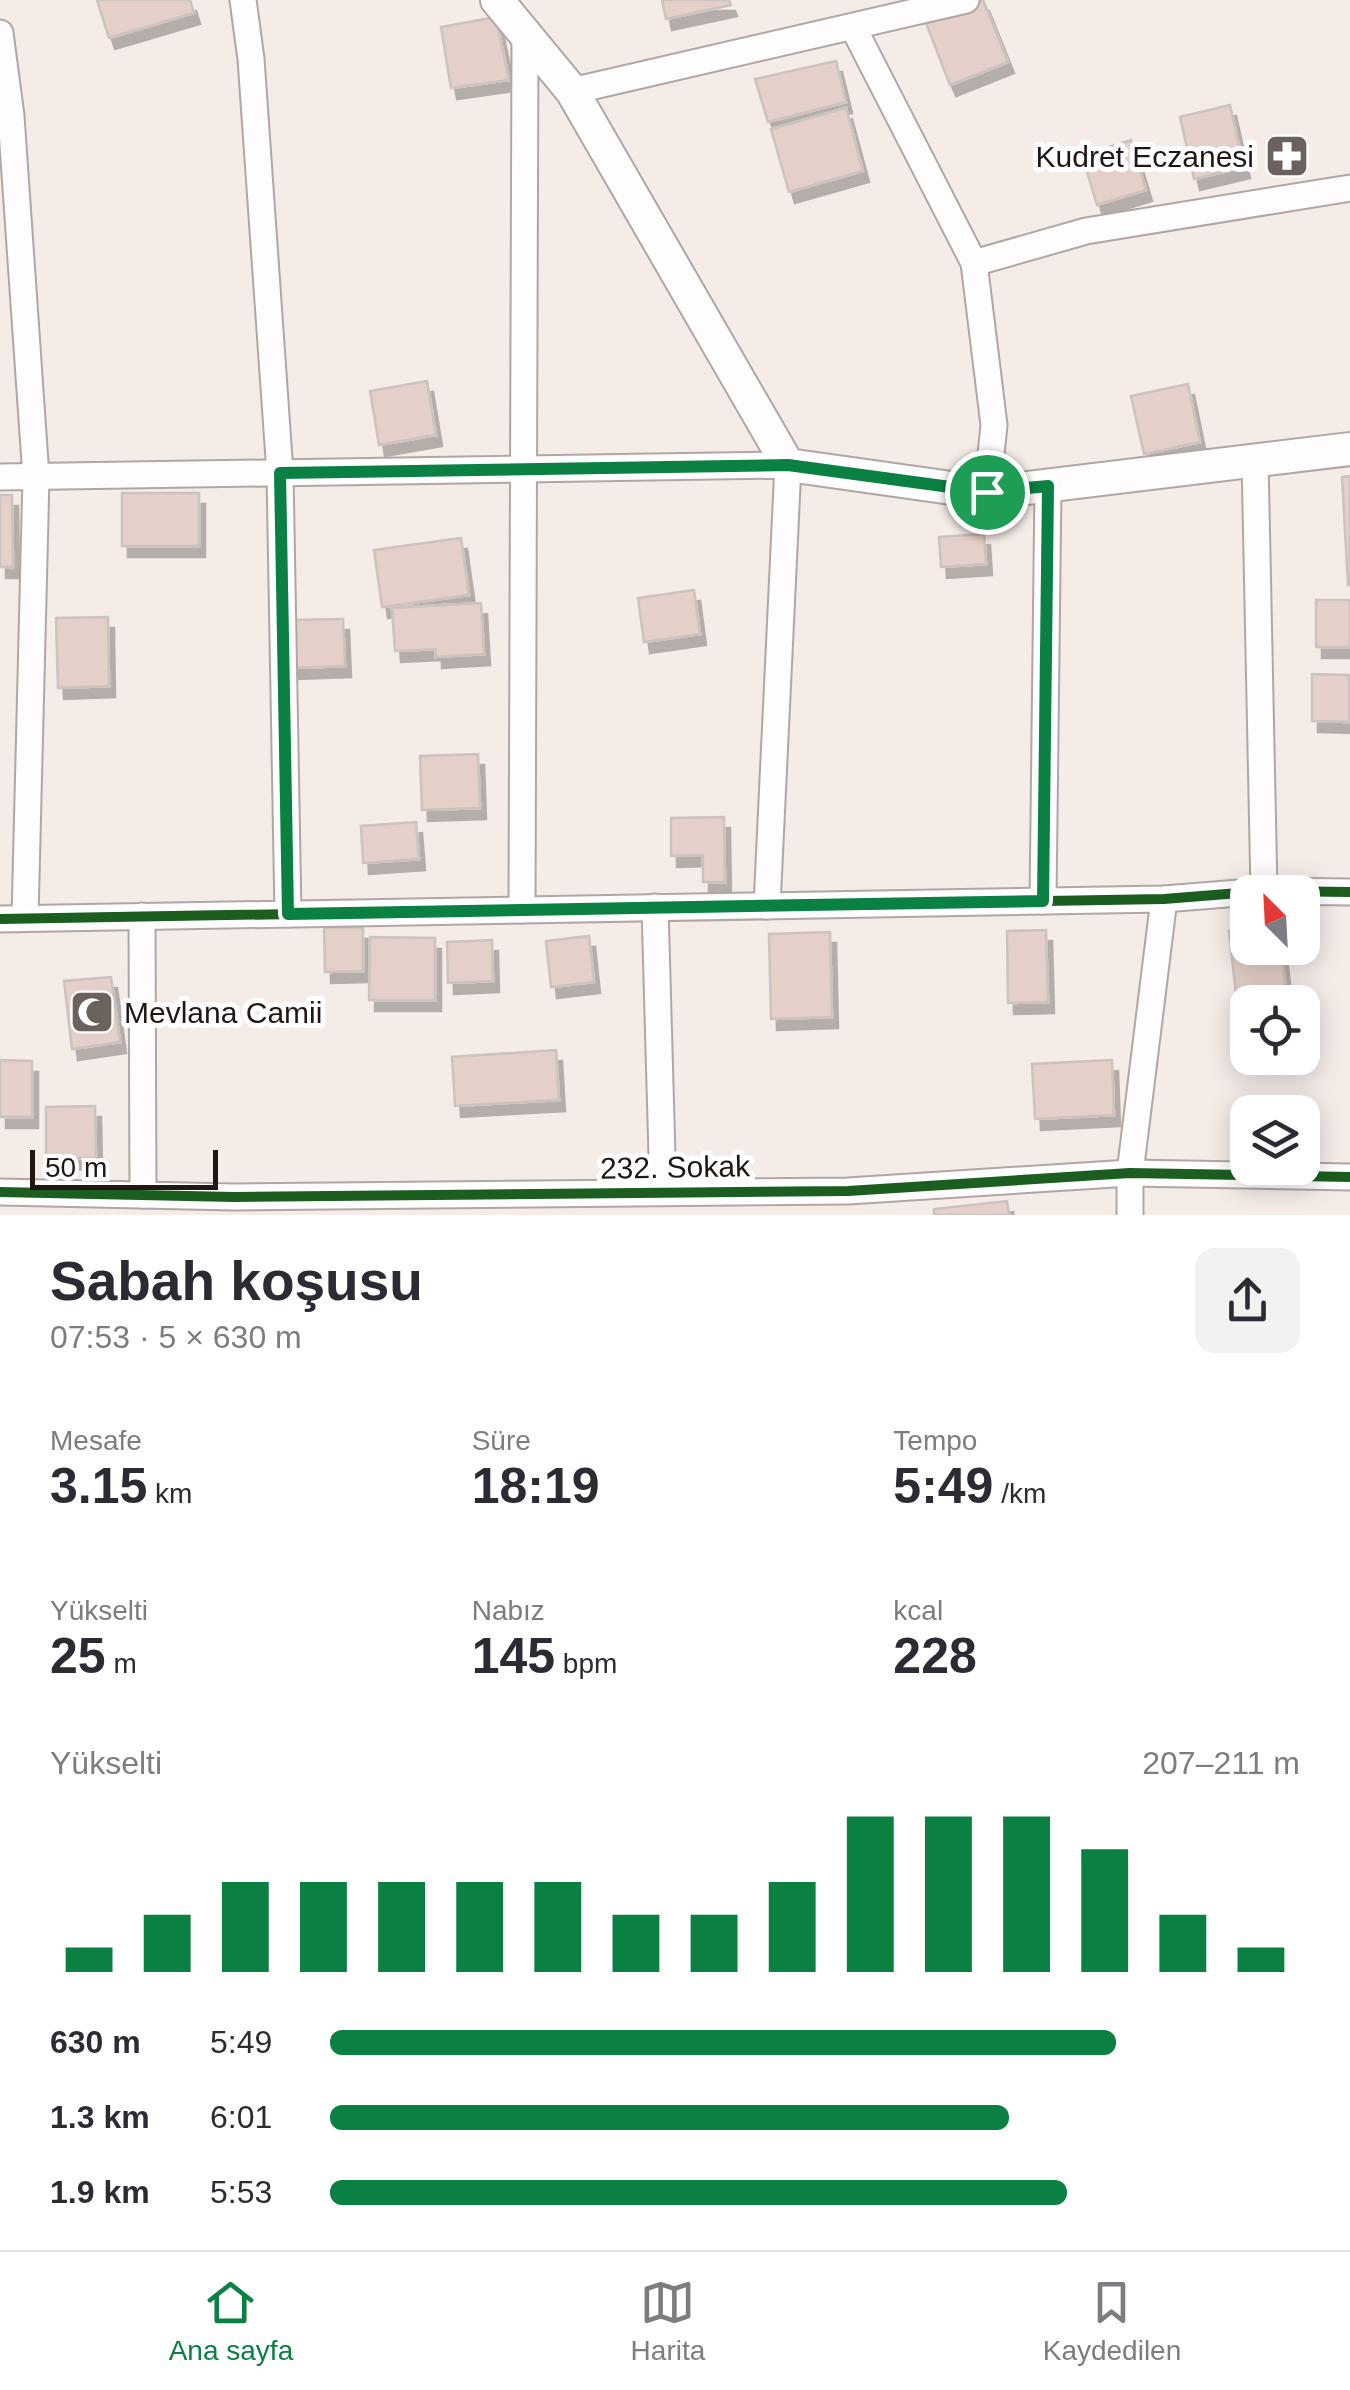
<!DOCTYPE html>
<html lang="tr">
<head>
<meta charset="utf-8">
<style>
	body { margin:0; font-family:Arial,sans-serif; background:#f2f2f3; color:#2b2b33; height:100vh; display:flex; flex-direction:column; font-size:38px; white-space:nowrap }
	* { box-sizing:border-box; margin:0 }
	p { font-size:32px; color:#7c7c81 }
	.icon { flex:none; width:55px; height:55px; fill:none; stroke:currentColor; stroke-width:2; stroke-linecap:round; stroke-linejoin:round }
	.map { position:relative; height:1215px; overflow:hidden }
	.sheet { display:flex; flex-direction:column; background:#fff; flex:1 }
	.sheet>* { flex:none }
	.needle { width:65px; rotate:336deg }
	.controls { position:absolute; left:1230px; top:875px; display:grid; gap:20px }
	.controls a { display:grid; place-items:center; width:90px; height:90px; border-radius:20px; background:#fff; box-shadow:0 5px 25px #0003; font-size:50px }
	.scale { position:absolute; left:30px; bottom:25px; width:188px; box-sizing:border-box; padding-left:10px; border:5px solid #201612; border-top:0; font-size:28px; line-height:35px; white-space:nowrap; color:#201612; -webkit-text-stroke:8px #fff; paint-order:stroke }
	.pin { position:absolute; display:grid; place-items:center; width:85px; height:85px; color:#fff; margin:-42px; border:5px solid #fff; border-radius:50%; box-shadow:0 2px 10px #0007 }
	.round { display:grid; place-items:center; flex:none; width:105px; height:105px; border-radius:20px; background:#f2f2f3 }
	.headline { display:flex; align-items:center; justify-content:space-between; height:170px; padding:0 50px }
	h1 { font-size:55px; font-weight:600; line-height:75px }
	.metrics { display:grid; grid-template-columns:repeat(3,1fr); gap:15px; height:170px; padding:10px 50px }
	.metrics div { display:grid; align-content:center }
	.metrics b { font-size:50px; font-weight:600 }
	.metrics small { font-size:28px; font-weight:400 }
	.metrics p { font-size:28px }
	.chart { height:280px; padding:20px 50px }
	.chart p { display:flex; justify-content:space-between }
	.chart svg { width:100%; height:180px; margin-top:10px; stroke:#0b8043; stroke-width:6 }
	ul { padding:0 50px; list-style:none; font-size:32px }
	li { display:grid; grid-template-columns:160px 120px 1fr; align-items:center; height:75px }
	li i { height:25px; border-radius:12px; background:#0b8043 }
	.tabs { display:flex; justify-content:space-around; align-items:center; height:140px; border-top:2px solid #e1e1e2; background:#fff; font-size:28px; color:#7c7c81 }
	.tabs a { display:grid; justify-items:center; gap:5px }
	.tabs .current { color:#0b8043 }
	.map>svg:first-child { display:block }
</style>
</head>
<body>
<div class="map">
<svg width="1350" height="1215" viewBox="0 0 1350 1215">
	<defs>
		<filter id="shadow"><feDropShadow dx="6" dy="11" stdDeviation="0" flood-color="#0004"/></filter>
	</defs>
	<rect width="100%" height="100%" fill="#f5ece8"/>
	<!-- building -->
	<g fill="#e4d0c8" stroke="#ccc2be" stroke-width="2.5" filter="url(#shadow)">
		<path d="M 97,0 L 190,0 L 194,13 L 109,38 Z"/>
		<path d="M 662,0 L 729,0 L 731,5 L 666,19 Z"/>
		<path d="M 983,0 L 1008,62 L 950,85 L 926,23 Z"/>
		<path d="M 496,17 L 509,80 L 451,88 L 441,27 Z"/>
		<path d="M 836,61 L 846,102 L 768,122 L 755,79 Z"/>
		<path d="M 1230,105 L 1244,167 L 1194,179 L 1180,117 Z"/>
		<path d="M 846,108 L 863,171 L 789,192 L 771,129 Z"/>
		<path d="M 1131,140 L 1146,190 L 1097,205 L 1082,155 Z"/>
		<path d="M 427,381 L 436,435 L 379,445 L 370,391 Z"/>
		<path d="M 1188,384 L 1200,442 L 1144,454 L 1131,396 Z"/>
		<path d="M 1350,476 L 1350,584 L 1348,585 L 1342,477 Z"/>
		<rect x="122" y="493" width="77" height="53"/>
		<path d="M 0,495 L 12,495 L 13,567 L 0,567 Z"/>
		<path d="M 984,534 L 986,564 L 941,567 L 939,537 Z"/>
		<path d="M 461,538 L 469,595 L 382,607 L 374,550 Z"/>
		<path d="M 694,590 L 700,634 L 644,642 L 638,598 Z"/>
		<rect x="1316" y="600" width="34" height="47"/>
		<path d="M 481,603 L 484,654 L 436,657 L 436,649 L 395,651 L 392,608 Z"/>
		<path d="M 108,617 L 109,686 L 58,688 L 56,618 Z"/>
		<path d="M 343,619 L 345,666 L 291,668 L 289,620 Z"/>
		<path d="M 1312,674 L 1349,675 L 1349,722 L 1312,721 Z"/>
		<path d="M 478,754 L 480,808 L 422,810 L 420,756 Z"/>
		<path d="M 724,817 L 725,882 L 703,882 L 703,855 L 671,856 L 671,818 Z"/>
		<path d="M 416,822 L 419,859 L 363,863 L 361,826 Z"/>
		<path d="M 324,928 L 363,928 L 363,971 L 325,972 Z"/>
		<path d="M 1248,929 L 1248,948 L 1281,948 L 1287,997 L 1237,1003 L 1229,931 Z"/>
		<path d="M 1046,930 L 1048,1002 L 1008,1003 L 1007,931 Z"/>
		<path d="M 830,932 L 832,1017 L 771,1019 L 769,934 Z"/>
		<path d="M 589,936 L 594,982 L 551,987 L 546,941 Z"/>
		<path d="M 370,937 L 435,938 L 435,1000 L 369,1000 Z"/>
		<path d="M 492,940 L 493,981 L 448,983 L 447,942 Z"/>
		<path d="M 111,977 L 120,1042 L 72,1049 L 64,981 Z"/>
		<path d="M 556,1050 L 559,1100 L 455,1106 L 452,1057 Z"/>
		<path d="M 0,1060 L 32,1061 L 32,1117 L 0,1117 Z"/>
		<path d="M 1112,1060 L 1114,1115 L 1035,1119 L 1032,1064 Z"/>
		<path d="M 95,1106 L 96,1158 L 46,1159 L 46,1107 Z"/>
		<path d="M 1007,1201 L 1009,1215 L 934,1215 L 934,1209 Z"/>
	</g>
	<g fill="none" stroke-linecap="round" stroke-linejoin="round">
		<defs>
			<g id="minor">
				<path d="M 243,0 L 251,59 L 280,473 L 288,914"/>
				<path d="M 853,27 L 974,263 L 994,425 L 987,493"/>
				<path d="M 0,33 L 11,116 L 36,477 L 25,918"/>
				<path d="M 572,91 L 966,0"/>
				<path d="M 974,263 L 1086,231 L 1350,188"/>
				<path d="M 1255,459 L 1264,891"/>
				<path d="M 0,477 L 788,465 L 767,906"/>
				<path d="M 1043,901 L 1048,486"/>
				<path d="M 655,907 L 663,1192"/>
				<path d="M 522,910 L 525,40"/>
				<path d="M 142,916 L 143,1195"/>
				<path d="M 0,919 L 1164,899 L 1264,891 L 1350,892"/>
				<path d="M 0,1192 L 234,1197 L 848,1191 L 1130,1173 L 1350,1177"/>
				<path d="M 1130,1215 L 1130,1173 L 1164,899"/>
			</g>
			<path id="tertiary" d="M 497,0 L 572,91 L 788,465 L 987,493 L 1350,449"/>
		</defs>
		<!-- minor casing -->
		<use href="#minor" stroke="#b0a7a4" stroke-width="29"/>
		<!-- tertiary casing -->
		<use href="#tertiary" stroke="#b0a7a4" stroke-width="36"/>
		<!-- minor -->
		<use href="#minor" stroke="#fefcfc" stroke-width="25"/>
		<!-- tertiary -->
		<use href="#tertiary" stroke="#fefcfc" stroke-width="32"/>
		<defs>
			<g id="cycleway">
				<path d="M 0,919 L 1164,899 L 1264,891 L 1350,892"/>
				<path d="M 0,1192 L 234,1197 L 848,1191 L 1130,1173 L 1350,1177"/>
			</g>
		</defs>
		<!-- cycleway casing -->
		<use href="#cycleway" stroke="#fff" stroke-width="16"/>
		<!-- cycleway -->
		<use href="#cycleway" stroke="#1b5e20" stroke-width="10"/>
	</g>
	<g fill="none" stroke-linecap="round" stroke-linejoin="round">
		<defs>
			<path id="route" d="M 788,465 L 987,492 L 1048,486 L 1043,901 L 288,914 L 280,473 Z"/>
		</defs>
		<!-- route casing -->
		<use href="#route" stroke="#fff" stroke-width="20"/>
		<!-- route -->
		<use href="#route" stroke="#0b8043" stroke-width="12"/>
	</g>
	<!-- icons -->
	<defs>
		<symbol id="pharmacy-square" viewBox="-11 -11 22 22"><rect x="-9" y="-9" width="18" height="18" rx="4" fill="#6b615d" stroke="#fff"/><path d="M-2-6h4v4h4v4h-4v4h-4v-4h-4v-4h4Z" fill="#fff"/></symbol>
		<symbol id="mosque-square" viewBox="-11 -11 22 22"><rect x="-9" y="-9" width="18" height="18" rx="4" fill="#6b615d" stroke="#fff"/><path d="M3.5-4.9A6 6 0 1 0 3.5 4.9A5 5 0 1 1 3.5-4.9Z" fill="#fff"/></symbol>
	</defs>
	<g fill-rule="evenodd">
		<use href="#pharmacy-square" x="1262" y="131" width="50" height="50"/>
		<use href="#mosque-square" x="67" y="987" width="50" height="50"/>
	</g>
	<g text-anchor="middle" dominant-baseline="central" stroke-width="10" stroke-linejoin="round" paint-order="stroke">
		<!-- poi labels -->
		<g font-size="30" fill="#201612" stroke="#fff" text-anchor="end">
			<text x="1254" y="156">Kudret Eczanesi</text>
			<text x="124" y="1012" text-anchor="start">Mevlana Camii</text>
		</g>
		<!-- street labels -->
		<g font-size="30" fill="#201612" stroke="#fff">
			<text transform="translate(675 1167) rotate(-1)">232. Sokak</text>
		</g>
	</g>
</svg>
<div class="controls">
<a><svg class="needle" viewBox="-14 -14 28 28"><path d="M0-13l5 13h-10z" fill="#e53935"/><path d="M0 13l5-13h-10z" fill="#7c7c81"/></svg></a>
<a><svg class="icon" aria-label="locate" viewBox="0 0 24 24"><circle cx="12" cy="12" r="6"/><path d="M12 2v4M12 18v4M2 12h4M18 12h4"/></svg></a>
<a><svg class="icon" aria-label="layers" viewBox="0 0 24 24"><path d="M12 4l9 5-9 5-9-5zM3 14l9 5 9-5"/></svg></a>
</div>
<div class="scale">50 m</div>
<div class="pin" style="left:987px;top:492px;background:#1e9e55"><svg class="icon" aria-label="arrive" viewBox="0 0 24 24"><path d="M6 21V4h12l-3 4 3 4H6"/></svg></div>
</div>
<section class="sheet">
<div class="headline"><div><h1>Sabah koşusu</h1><p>07:53 · 5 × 630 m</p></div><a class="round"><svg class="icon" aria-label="share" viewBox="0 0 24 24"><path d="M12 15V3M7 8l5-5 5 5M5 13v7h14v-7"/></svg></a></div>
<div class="metrics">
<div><p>Mesafe</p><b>3.15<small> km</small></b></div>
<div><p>Süre</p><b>18:19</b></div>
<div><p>Tempo</p><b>5:49<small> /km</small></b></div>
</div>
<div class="metrics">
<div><p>Yükselti</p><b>25<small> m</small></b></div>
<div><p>Nabız</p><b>145<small> bpm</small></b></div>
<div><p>kcal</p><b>228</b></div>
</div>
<div class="chart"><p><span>Yükselti</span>207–211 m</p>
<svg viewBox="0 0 160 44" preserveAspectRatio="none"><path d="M5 44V38M15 44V30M25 44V22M35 44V22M45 44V22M55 44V22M65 44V22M75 44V30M85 44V30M95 44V22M105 44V6M115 44V6M125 44V6M135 44V14M145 44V30M155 44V38"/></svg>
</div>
<ul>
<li><b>630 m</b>5:49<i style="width:81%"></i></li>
<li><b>1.3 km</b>6:01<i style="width:70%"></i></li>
<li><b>1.9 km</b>5:53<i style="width:76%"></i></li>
</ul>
</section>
<nav class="tabs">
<a class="current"><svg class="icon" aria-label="home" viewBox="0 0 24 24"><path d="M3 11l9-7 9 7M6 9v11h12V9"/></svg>Ana sayfa</a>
<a><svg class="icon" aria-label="map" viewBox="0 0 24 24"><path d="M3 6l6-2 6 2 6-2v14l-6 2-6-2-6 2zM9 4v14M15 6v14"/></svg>Harita</a>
<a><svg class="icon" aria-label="saved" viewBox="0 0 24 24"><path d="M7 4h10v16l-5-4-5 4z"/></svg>Kaydedilen</a>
</nav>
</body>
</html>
